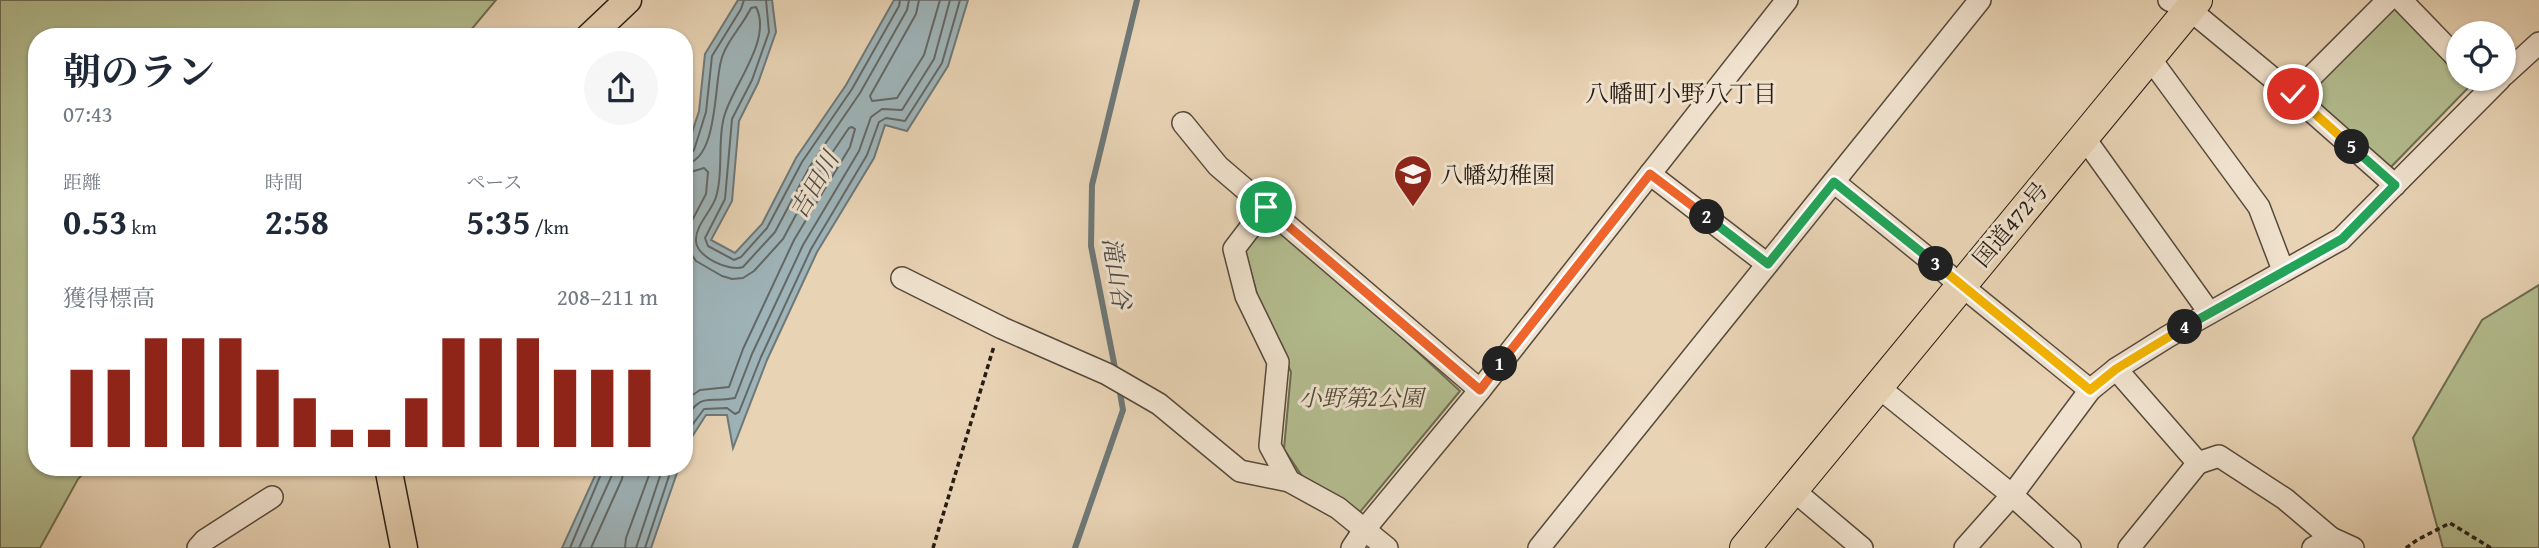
<!DOCTYPE html>
<html lang="ja">
<head>
<meta charset="utf-8">
<style>
	body { margin:0; font-family:"Gentium Book Plus","Noto Serif JP",serif; background:#f6f6f7; color:#1f2937; height:100vh; display:flex; flex-direction:column; font-size:26px; white-space:nowrap }
	* { box-sizing:border-box; margin:0 }
	p { font-size:23px; color:#747a83 }
	.icon { flex:none; width:38px; height:38px; fill:none; stroke:currentColor; stroke-width:2; stroke-linecap:round; stroke-linejoin:round }
	.map { position:relative; flex:1; overflow:hidden }
	.sheet { position:absolute; left:28px; top:28px; width:665px; height:448px; display:flex; flex-direction:column; background:#fff; border-radius:28px; box-shadow:0 2px 5px #0004 }
	.sheet>* { flex:none }
	.buttons { position:absolute; left:2446px; top:21px; display:grid; gap:14px }
	.buttons a { display:grid; place-items:center; width:70px; height:70px; border-radius:50%; background:#fff; box-shadow:0 2px 5px #0004; font-size:35px }
	.pin { position:absolute; display:grid; place-items:center; width:60px; height:60px; color:#fff; margin:-30px; border:4px solid #fff; border-radius:50%; box-shadow:0 2px 7px #0007 }
	.km { position:absolute; width:35px; height:35px; margin:-18px; border-radius:50%; background:#222; color:#fff; font-size:19px; line-height:35px; text-align:center }
	.round { display:grid; place-items:center; flex:none; width:74px; height:74px; border-radius:37px; background:#f6f6f7 }
	.head { display:flex; align-items:center; justify-content:space-between; height:119px; padding:0 35px }
	h1 { font-size:38px; font-weight:700; line-height:52px }
	.figures { display:grid; grid-template-columns:repeat(3,1fr); gap:10px; height:119px; padding:7px 35px }
	.figures div { display:grid; align-content:center }
	.figures b { font-size:35px; font-weight:700 }
	.figures small { font-size:19px; font-weight:400 }
	.figures p { font-size:19px }
	.chart { height:196px; padding:14px 35px }
	.chart p { display:flex; justify-content:space-between }
	.chart svg { width:100%; height:126px; margin-top:7px; stroke:#8f2418; stroke-width:6 }
	.map>svg:first-child { display:block }
</style>
</head>
<body>
<div class="map">
<svg width="2539" height="548" viewBox="0 0 2539 548">
	<rect width="100%" height="100%" fill="#e8d3b4"/>
	<filter id="stains"><feTurbulence type="fractalNoise" baseFrequency=".00286" numOctaves="4"/><feColorMatrix values="0 0 0 0 .2 0 0 0 0 .09 0 0 0 0 .02 0 0 0 .5 -.17"/></filter>
	<radialGradient id="worn" r=".72"><stop offset=".6" stop-color="#630" stop-opacity="0"/><stop offset="1" stop-color="#630" stop-opacity=".3"/></radialGradient>
	<!-- green -->
	<g fill="#b3bd8f" stroke="#6c6d52" stroke-width="2">
		<path d="M 0,0 L 496,0 L 465,37 L 37,37 L 37,467 L 90,467 L 78,479 L 40,548 L 0,548 Z"/>
		<path d="M 2395,2 L 2468,88 L 2389,169 L 2305,94 Z"/>
		<path d="M 1267,220 L 1369,307 L 1460,391 L 1360,512 L 1302,476 L 1284,449 L 1291,372 L 1258,298 L 1245,250 Z"/>
		<path d="M 2539,285 L 2539,548 L 2443,548 L 2413,438 L 2482,320 Z"/>
	</g>
	<!-- water -->
	<g fill="#9eb4b9" stroke="#6e7877" stroke-width="2">
		<path d="M 738,0 L 772,0 L 776,32 L 758,83 L 739,121 L 732,201 L 711,240 L 735,253 L 762,224 L 796,158 L 846,85 L 894,0 L 968,0 L 948,66 L 907,131 L 885,125 L 874,158 L 817,252 L 767,360 L 733,448 L 727,415 L 706,415 L 688,443 L 684,454 L 684,176 L 688,145 L 699,111 L 705,54 Z"/>
		<path d="M 599,467 L 679,467 L 651,548 L 562,548 Z"/>
	</g>
	<g fill="none" stroke-linecap="round" stroke-linejoin="round">
		<!-- shore -->
		<g stroke="#626866" stroke-width="2">
			<path d="M 766,0 L 769,32 L 752,80 L 732,119 L 725,199 L 705,238 L 708,246 L 734,260 L 741,257 L 767,228 L 802,162 L 852,89 L 899,6 L 900,0"/>
			<path d="M 919,0 L 916,14 L 870,96 L 872,101 L 897,98 L 924,55 L 940,0"/>
			<path d="M 684,155 L 690,154 L 694,150 L 706,112 L 712,56 L 741,9 L 744,0"/>
			<path d="M 684,164 C 718,162 714,85 721,61 C 725,43 743,25 751,8 L 756,7 C 773,40 732,86 724,117 C 717,142 724,172 716,197 C 712,211 695,225 696,241 C 697,257 729,272 743,267 L 775,232 L 810,166 L 860,93 L 907,10 L 909,0"/>
			<path d="M 684,174 L 704,168 L 708,172 L 706,194 L 686,232 L 687,248 L 696,261 L 722,276 L 732,279 L 743,278 L 754,271 L 783,239 L 819,172 L 849,128 L 852,127 L 855,129 L 850,147 L 794,240 L 743,349 L 729,387 L 700,390 L 684,401"/>
			<path d="M 684,420 C 704,390 707,404 735,398 L 752,354 L 803,245 L 859,151 L 871,117 L 882,109 L 902,110 L 934,59 L 950,0"/>
			<path d="M 684,436 L 704,409 L 727,408 L 735,414 L 739,412 L 761,357 L 811,249 L 867,155 L 879,122 L 886,118 L 905,121 L 942,63 L 960,0"/>
			<path d="M 570,548 L 604,467"/>
			<path d="M 579,548 L 612,475 L 613,467"/>
			<path d="M 591,548 L 622,479 L 624,467"/>
			<path d="M 625,548 L 626,538 L 652,467"/>
			<path d="M 636,548 L 663,467"/>
			<path d="M 645,548 L 672,467"/>
		</g>
		<!-- stream -->
		<g stroke="#6e7877" stroke-width="6">
			<path d="M 1116,373 L 1091,246 L 1092,185 L 1137,0"/>
			<path d="M 1075,548 L 1123,410 L 1119,387"/>
		</g>
		<defs>
			<g id="minor">
				<path d="M 2169,0 L 2189,9 L 2293,95"/>
				<path d="M 2388,0 L 2293,95 L 2395,185"/>
				<path d="M 2401,0 L 2459,60"/>
				<path d="M 2149,57 L 2259,207 L 2283,270"/>
				<path d="M 2504,75 L 2539,43"/>
				<path d="M 1183,123 L 1218,166 L 1480,390"/>
				<path d="M 2083,136 L 2209,312"/>
				<path d="M 1650,174 L 1767,264"/>
				<path d="M 1834,182 L 2090,390"/>
				<path d="M 1266,207 L 1234,249 L 1246,296 L 1278,362 L 1270,446 L 1289,481"/>
				<path d="M 902,278 L 1002,328 L 1107,374 L 1159,404 L 1240,471 L 1289,481 L 1338,508 L 1387,548"/>
				<path d="M 2116,369 L 2198,463 L 2219,456 L 2285,499 L 2331,538"/>
				<path d="M 1877,386 L 2012,495 L 2070,548"/>
				<path d="M 1792,489 L 1862,548"/>
				<path d="M 198,548 L 205,540 L 272,497"/>
				<path d="M 1352,548 L 1364,530 L 1480,390 L 1787,0"/>
				<path d="M 1539,548 L 1980,0"/>
				<path d="M 1965,548 L 2012,495 L 2090,390 L 2116,369 L 2167,337 L 2341,239 L 2500,79"/>
				<path d="M 2129,548 L 2198,463"/>
				<path d="M 2313,548 L 2331,538 L 2353,548"/>
			</g>
			<g id="major">
				<path d="M 589,37 L 628,0"/>
				<path d="M 388,467 L 404,548"/>
			</g>
			<path id="highway" d="M 1745,548 L 2197,0"/>
		</defs>
		<!-- minor casing -->
		<use href="#minor" stroke="#564a3c" stroke-width="24"/>
		<!-- major casing -->
		<use href="#major" stroke="#261d14" stroke-width="29"/>
		<!-- highway casing -->
		<use href="#highway" stroke="#261d14" stroke-width="32"/>
		<!-- path -->
		<g stroke="#261d14" stroke-width="3.5" stroke-dasharray="5 3.5" stroke-linecap="butt">
			<path d="M 933,548 L 994,346"/>
			<path d="M 2406,548 L 2417,540 L 2450,523 L 2491,548"/>
		</g>
		<!-- minor -->
		<use href="#minor" stroke="#f0e2ce" stroke-width="21"/>
		<!-- major -->
		<use href="#major" stroke="#e8d3b4" stroke-width="26"/>
		<!-- highway -->
		<use href="#highway" stroke="#e8d3b4" stroke-width="30"/>
	</g>
	<g fill="none" stroke-linecap="round" stroke-linejoin="round">
		<defs>
			<path id="split-1" d="M 1266,207 L 1480,390 L 1500,364"/>
			<path id="split-2" d="M 1500,364 L 1650,174 L 1707,217"/>
			<path id="split-3" d="M 1707,217 L 1768,264 L 1834,182 L 1936,264"/>
			<path id="split-4" d="M 1936,264 L 2090,390 L 2116,369 L 2185,327"/>
			<path id="split-5" d="M 2185,327 L 2342,239 L 2395,185 L 2352,147"/>
			<path id="split-6" d="M 2293,94 L 2352,147"/>
		</defs>
		<!-- split-1 casing -->
		<use href="#split-1" stroke="#fff" stroke-width="14"/>
		<!-- split-2 casing -->
		<use href="#split-2" stroke="#fff" stroke-width="14"/>
		<!-- split-3 casing -->
		<use href="#split-3" stroke="#fff" stroke-width="14"/>
		<!-- split-4 casing -->
		<use href="#split-4" stroke="#fff" stroke-width="14"/>
		<!-- split-5 casing -->
		<use href="#split-5" stroke="#fff" stroke-width="14"/>
		<!-- split-6 casing -->
		<use href="#split-6" stroke="#fff" stroke-width="14"/>
		<!-- split-1 -->
		<use href="#split-1" stroke="#f0652b" stroke-width="9"/>
		<!-- split-2 -->
		<use href="#split-2" stroke="#f0652b" stroke-width="9"/>
		<!-- split-3 -->
		<use href="#split-3" stroke="#22a559" stroke-width="9"/>
		<!-- split-4 -->
		<use href="#split-4" stroke="#f5b400" stroke-width="9"/>
		<!-- split-5 -->
		<use href="#split-5" stroke="#22a559" stroke-width="9"/>
		<!-- split-6 -->
		<use href="#split-6" stroke="#f5b400" stroke-width="9"/>
	</g>
	<!-- icons -->
	<defs>
		<symbol id="school-pin" viewBox="-11 -11 22 30"><path d="M0 17L-7.5 6A9.5 9.5 0 1 1 7.5 6Z" fill="#8f2418" stroke="#f0e2ce"/><path d="M0-5L7-2L0 1L-7-2ZM-4 1L0 2.5L4 1V4Q0 6-4 4Z" fill="#fff"/></symbol>
	</defs>
	<g fill-rule="evenodd">
		<use href="#school-pin" x="1391" y="152" width="44" height="60"/>
	</g>
	<g text-anchor="middle" dominant-baseline="central" stroke-width="6" stroke-linejoin="round" paint-order="stroke">
		<!-- poi labels -->
		<g font-size="23" fill="#261d14" stroke="#f0e2ce" text-anchor="start">
			<text x="1440" y="174">八幡幼稚園</text>
		</g>
		<!-- street labels -->
		<g font-size="23" fill="#261d14" stroke="#f0e2ce">
			<text transform="translate(2010 224) rotate(-50)">国道472号</text>
		</g>
		<!-- park labels -->
		<g font-size="23" font-style="italic" fill="#504d39" stroke="#f0e2ce">
			<text x="1361" y="397">小野第2公園</text>
		</g>
		<!-- neighbourhood labels -->
		<g font-size="24" fill="#261d14" stroke="#f0e2ce">
			<text x="1681" y="93">八幡町小野八丁目</text>
		</g>
		<!-- water labels -->
		<g font-size="24" font-style="italic" fill="#4a4a46" stroke="#f0e2ce">
			<text transform="translate(814 185) rotate(-60)">吉田川</text>
			<text transform="translate(1117 273) rotate(81)">滝山谷</text>
		</g>
	</g>
	<rect width="100%" height="100%" filter="url(#stains)"/>
	<rect width="100%" height="100%" fill="url(#worn)"/>
</svg>
<div class="buttons">
<a><svg class="icon" aria-label="locate" viewBox="0 0 24 24"><circle cx="12" cy="12" r="6"/><path d="M12 2v4M12 18v4M2 12h4M18 12h4"/></svg></a>
</div>
<div class="pin" style="left:1266px;top:207px;background:#1e9e55"><svg class="icon" aria-label="arrive" viewBox="0 0 24 24"><path d="M6 21V4h12l-3 4 3 4H6"/></svg></div>
<div class="pin" style="left:2293px;top:94px;background:#d93025"><svg class="icon" aria-label="check" viewBox="0 0 24 24"><path d="M5 12l5 5 9-10"/></svg></div>
<b class="km" style="left:1500px;top:364px">1</b>
<b class="km" style="left:1707px;top:217px">2</b>
<b class="km" style="left:1936px;top:264px">3</b>
<b class="km" style="left:2185px;top:327px">4</b>
<b class="km" style="left:2352px;top:147px">5</b>
<section class="sheet">
<div class="head"><div><h1>朝のラン</h1><p>07:43</p></div><a class="round"><svg class="icon" aria-label="share" viewBox="0 0 24 24"><path d="M12 15V3M7 8l5-5 5 5M5 13v7h14v-7"/></svg></a></div>
<div class="figures">
<div><p>距離</p><b>0.53<small> km</small></b></div>
<div><p>時間</p><b>2:58</b></div>
<div><p>ペース</p><b>5:35<small> /km</small></b></div>
</div>
<div class="chart"><p><span>獲得標高</span>208–211 m</p>
<svg viewBox="0 0 160 44" preserveAspectRatio="none"><path d="M5 44V17M15 44V17M25 44V6M35 44V6M45 44V6M55 44V17M65 44V27M75 44V38M85 44V38M95 44V27M105 44V6M115 44V6M125 44V6M135 44V17M145 44V17M155 44V17"/></svg>
</div>
</section>
</div>
</body>
</html>
